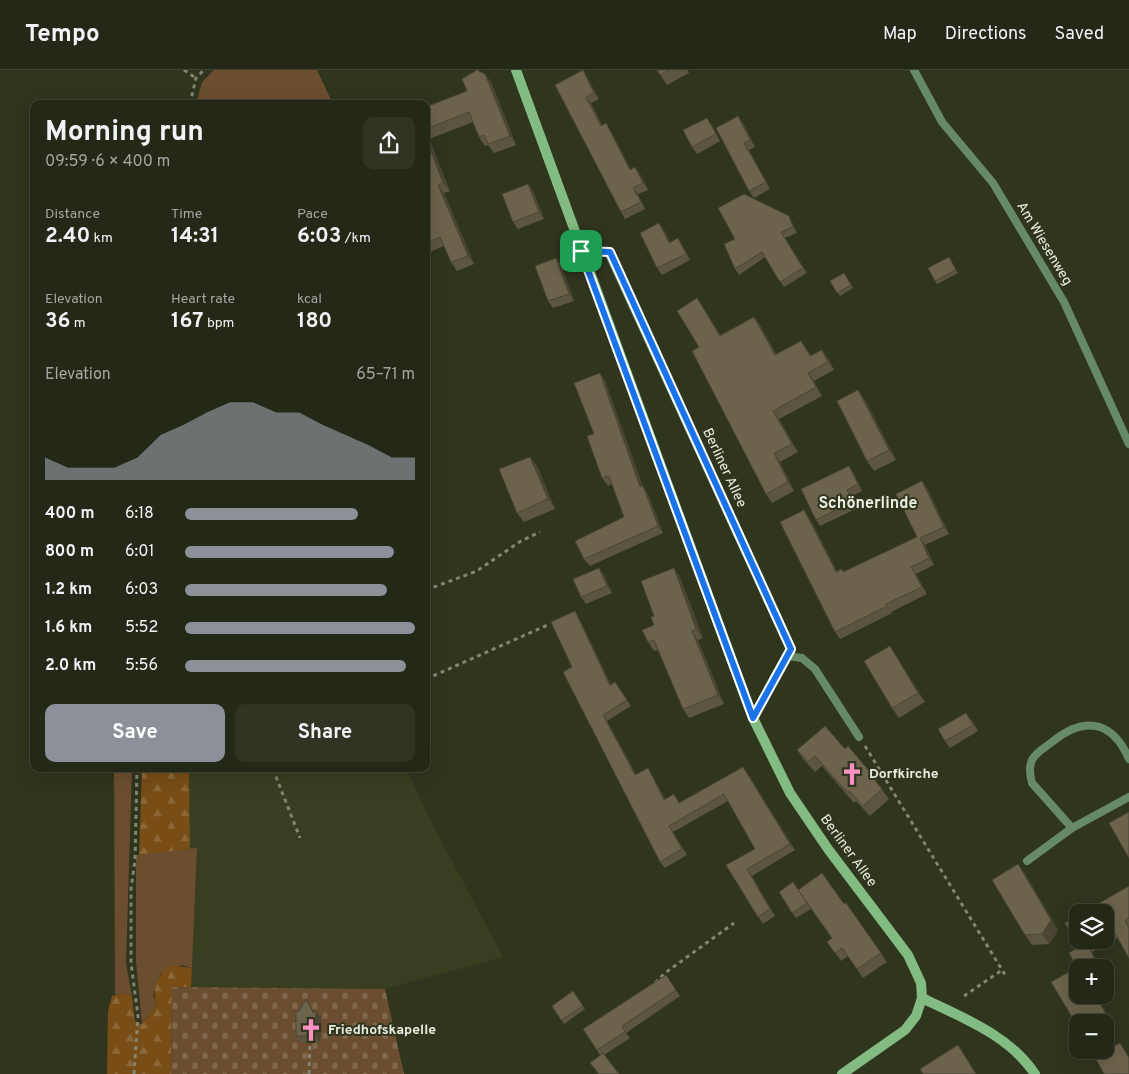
<!DOCTYPE html>
<html lang="en">
<head>
<meta charset="utf-8">
<style>
	body { margin:0; font-family:Overpass,sans-serif; background:#303423; color:#f1f3f6; height:100vh; display:flex; flex-direction:column; font-size:19px; white-space:nowrap }
	* { box-sizing:border-box; margin:0 }
	p { font-size:16px; color:#a3a6a1 }
	.icon { flex:none; width:28px; height:28px; fill:none; stroke:currentColor; stroke-width:2; stroke-linecap:round; stroke-linejoin:round }
	.map { position:relative; flex:1; overflow:hidden }
	.panel { position:absolute; left:30px; top:30px; width:400px; height:672px; display:flex; flex-direction:column; background:#242816; border-radius:10px; box-shadow:0 5px 20px #0002,0 0 0 1px #414435 }
	.panel>* { flex:none }
	.tools { position:absolute; left:1069px; top:834px; display:grid; gap:10px }
	.tools a { display:grid; place-items:center; width:45px; height:45px; border-radius:10px; background:#242816; box-shadow:0 5px 20px #0002,0 0 0 1px #414435; font-size:25px }
	.pin { position:absolute; display:grid; place-items:center; width:42px; height:42px; color:#fff; margin:-21px; border-radius:10px; box-shadow:0 2px 8px #0006 }
	.round { display:grid; place-items:center; flex:none; width:52px; height:52px; border-radius:10px; background:#303423 }
	.overview { display:flex; align-items:center; justify-content:space-between; height:85px; padding:0 15px }
	h1 { font-size:28px; font-weight:700; line-height:38px }
	.metrics { display:grid; grid-template-columns:repeat(3,1fr); gap:8px; height:85px; padding:5px 15px }
	.metrics div { display:grid; align-content:center }
	.metrics b { font-size:21px; font-weight:700 }
	.metrics small { font-size:14px; font-weight:400 }
	.metrics p { font-size:14px }
	.chart { height:140px; padding:10px 15px }
	.chart p { display:flex; justify-content:space-between }
	.chart svg { width:100%; height:90px; margin-top:5px; fill:#8c9099; opacity:.7 }
	.cta { display:flex; gap:10px; margin-top:auto; padding:10px 15px }
	.cta a { flex:1; height:58px; border-radius:10px; background:#8c9099; color:#fff; font-size:20px; font-weight:700; line-height:58px; text-align:center }
	.cta a+a { background:#303423; color:#f1f3f6 }
	ul { padding:0 15px; list-style:none; font-size:16px }
	li { display:grid; grid-template-columns:80px 60px 1fr; align-items:center; height:38px }
	li i { height:12px; border-radius:6px; background:#8c9099 }
	header { display:flex; align-items:center; gap:30px; box-sizing:border-box; height:70px; padding:0 25px; background:#242816; border-bottom:1px solid #414435 }
	header strong { font-size:24px }
	nav { display:flex; gap:28px; margin-inline-start:auto; font-size:18px }
	.map>svg:first-child { display:block }
</style>
</head>
<body>
<header>
<strong>Tempo</strong>
<nav><a>Map</a><a>Directions</a><a>Saved</a></nav>
</header>
<div class="map">
<svg width="1129" height="1004" viewBox="0 0 1129 1004">
	<defs>
		<pattern id="forest-firs" width="22" height="20" patternUnits="userSpaceOnUse" patternTransform="scale(1.25)"><rect width="22" height="20" fill="#784d16"/><path d="M5 1l3.5 6h-7zM16 11l3.5 6h-7z" fill="#8b6737"/></pattern>
		<pattern id="cemetery-stones" width="16" height="16" patternUnits="userSpaceOnUse" patternTransform="scale(1.25)"><rect width="16" height="16" fill="#6b4e2f"/><path d="M2 7V4a2 2 0 0 1 4 0v3zM10 15v-3a2 2 0 0 1 4 0v3z" fill="#80684d"/></pattern>
	</defs>
	<rect width="100%" height="100%" fill="#30351e"/>
	<!-- built -->
	<path fill="#383f21" d="M 189,699 L 407,699 L 424,738 L 503,887 L 385,919 L 191,917 L 197,779 L 190,779 Z"/>
	<!-- grass -->
	<g fill="#6b4e2f">
		<path d="M 214,0 L 317,0 L 333,34 L 196,34 L 202,12 Z"/>
		<path d="M 114,699 L 132,699 L 126,893 L 132,926 L 125,923 L 115,925 Z"/>
		<path d="M 197,778 L 192,898 L 181,895 L 160,904 L 153,925 L 157,936 L 142,954 L 136,892 L 136,785 Z"/>
	</g>
	<!-- forest -->
	<g fill="url(#forest-firs)">
		<path d="M 142,699 L 189,699 L 190,779 L 139,785 Z"/>
		<path d="M 170,895 L 192,898 L 191,917 L 172,917 L 171,1004 L 107,1004 L 108,941 L 112,926 L 125,923 L 132,926 L 135,951 L 142,954 L 157,936 C 151,919 157,906 170,895 Z"/>
	</g>
	<!-- cemetery -->
	<path fill="url(#cemetery-stones)" d="M 172,917 L 385,919 L 404,1004 L 171,1004 Z"/>
	<g fill="none" stroke-linecap="round" stroke-linejoin="round">
		<!-- path -->
		<g stroke="#818572" stroke-width="3" stroke-dasharray="4 4" stroke-linecap="butt">
			<path d="M 184,0 L 196,8"/>
			<path d="M 190,34 L 196,8 L 204,0"/>
			<path d="M 426,520 L 477,501 L 521,471 L 540,462"/>
			<path d="M 426,609 L 550,554"/>
			<path d="M 865,676 L 1007,908"/>
			<path d="M 137,699 L 156,699"/>
			<path d="M 273,699 L 300,768"/>
			<path d="M 655,913 L 665,903 L 734,853"/>
			<path d="M 964,926 L 1002,900"/>
			<path d="M 134,1004 L 138,946 L 131,893 L 131,819 L 135,790 L 137,699"/>
			<path d="M 309,1004 L 310,973"/>
		</g>
		<!-- lane -->
		<g stroke="#678a66" stroke-width="8">
			<path d="M 914,0 L 942,52 L 993,113 L 1064,232 L 1129,374"/>
			<path d="M 788,586 L 802,588 L 815,599 L 859,667"/>
			<path d="M 1072,758 L 1032,713 C 1030,706 1029,697 1032,690 C 1036,682 1046,677 1052,672 C 1084,646 1112,650 1129,689"/>
			<path d="M 1027,791 L 1072,758 L 1129,727"/>
		</g>
		<!-- street -->
		<path stroke="#678a66" stroke-width="10" d="M 581,181 L 609,182 L 791,579 L 753,648"/>
		<!-- secondary -->
		<g stroke="#82bc82" stroke-width="10">
			<path d="M 516,0 L 753,648 L 790,723 L 828,779 L 908,885 L 921,913 L 922,928 L 916,946 L 905,960 L 842,1004"/>
			<path d="M 922,928 C 963,948 1009,965 1035,1004"/>
		</g>
	</g>
	<!-- wall -->
	<g fill="#5c5540">
		<path d="M 657,0 L 688,0 L 689,3 L 667,15 Z"/>
		<path d="M 587,7 L 599,29 L 591,33 L 602,55 L 606,53 L 610,60 L 631,100 L 640,104 L 648,120 L 638,124 L 645,139 L 625,149 L 621,142 L 555,15 Z"/>
		<path d="M 491,12 L 516,75 L 494,83 L 488,75 L 485,76 L 479,67 L 473,52 L 429,69 L 450,121 L 444,123 L 474,194 L 457,201 L 451,192 L 444,176 L 427,183 L 426,182 L 426,37 Z"/>
		<path d="M 743,53 L 755,77 L 749,80 L 770,119 L 754,128 L 749,121 Z"/>
		<path d="M 711,54 L 720,71 L 697,84 L 692,77 Z"/>
		<path d="M 528,114 L 533,121 L 544,149 L 518,159 L 513,152 Z"/>
		<path d="M 792,152 L 797,163 L 785,168 L 807,203 L 784,217 L 765,187 L 739,205 L 735,199 Z"/>
		<path d="M 664,160 L 670,172 L 682,175 L 690,190 L 662,205 L 657,198 Z"/>
		<path d="M 949,187 L 958,203 L 937,214 L 935,211 Z"/>
		<path d="M 556,188 L 561,195 L 574,231 L 553,238 L 548,231 Z"/>
		<path d="M 844,203 L 853,218 L 840,226 L 830,211 Z"/>
		<path d="M 703,237 L 720,265 L 754,247 L 760,255 L 776,284 L 801,271 L 811,286 L 828,288 L 834,300 L 814,311 L 822,326 L 779,349 L 798,382 L 780,392 L 794,421 L 772,433 L 766,424 L 699,277 Z"/>
		<path d="M 600,303 L 605,311 L 643,417 L 648,424 L 663,463 L 590,496 L 584,489 L 624,447 L 612,414 L 608,416 L 602,408 L 594,364 Z"/>
		<path d="M 865,330 L 896,390 L 874,401 L 867,391 Z"/>
		<path d="M 530,387 L 537,396 L 555,439 L 524,452 L 517,443 Z"/>
		<path d="M 853,402 L 862,421 L 852,426 L 858,438 L 820,456 L 816,450 Z"/>
		<path d="M 927,418 L 949,464 L 925,475 L 934,495 L 916,504 L 927,524 L 891,542 L 892,543 L 840,569 L 835,562 L 809,447 L 837,502 L 844,502 L 917,467 Z"/>
		<path d="M 604,505 L 612,523 L 586,534 L 581,527 Z"/>
		<path d="M 680,507 L 703,568 L 698,570 L 724,634 L 689,648 L 683,639 L 658,580 L 654,581 L 648,572 L 654,555 L 654,546 Z"/>
		<path d="M 579,548 L 611,615 L 615,612 L 631,636 L 607,651 L 636,704 L 652,705 L 665,729 L 679,733 L 748,704 L 795,780 L 752,806 L 775,846 L 763,854 L 726,795 L 755,779 L 728,731 L 673,762 L 687,785 L 665,798 L 660,792 L 572,597 Z"/>
		<path d="M 890,576 L 896,586 L 925,632 L 899,648 L 892,638 Z"/>
		<path d="M 971,649 L 978,661 L 950,678 L 945,671 Z"/>
		<path d="M 845,679 L 870,702 L 877,711 L 876,712 L 889,729 L 870,746 L 856,731 L 854,733 L 822,696 L 815,702 L 804,690 L 797,680 Z"/>
		<path d="M 1018,794 L 1025,804 L 1058,860 L 1049,874 L 1032,875 L 1025,865 Z"/>
		<path d="M 793,812 L 811,839 L 796,848 L 792,843 Z"/>
		<path d="M 1129,816 L 1129,888 L 1118,868 L 1092,882 L 1100,896 L 1098,898 L 1078,898 L 1096,925 L 1112,953 L 1105,957 L 1105,952 L 1078,952 L 1077,897 L 1079,877 L 1078,870 L 1105,870 L 1105,842 Z"/>
		<path d="M 846,833 L 887,892 L 863,908 L 848,886 L 841,891 L 827,872 L 832,868 L 844,834 Z"/>
		<path d="M 666,905 L 680,926 L 626,963 L 630,968 L 604,985 L 600,985 L 583,959 Z"/>
		<path d="M 573,921 L 585,939 L 564,954 L 552,936 Z"/>
		<path d="M 310,936 L 314,942 L 316,942 L 321,948 L 320,973 L 300,972 L 296,966 L 299,941 Z"/>
	</g>
	<!-- shaded-wall -->
	<g fill="#4b4534">
		<path d="M 583,0 L 587,7 L 599,29 L 594,23 Z"/>
		<path d="M 485,4 L 491,12 L 516,75 L 510,66 Z"/>
		<path d="M 586,27 L 591,33 L 606,63 L 601,56 Z"/>
		<path d="M 738,46 L 743,53 L 755,77 L 750,70 Z"/>
		<path d="M 606,53 L 610,60 L 635,107 L 630,100 Z"/>
		<path d="M 426,64 L 429,69 L 450,121 L 443,113 L 426,68 Z"/>
		<path d="M 744,73 L 749,80 L 770,119 L 766,112 Z"/>
		<path d="M 635,97 L 640,104 L 648,120 L 643,113 Z"/>
		<path d="M 528,114 L 533,121 L 544,149 L 539,142 Z"/>
		<path d="M 438,115 L 444,123 L 474,194 L 468,186 Z"/>
		<path d="M 633,118 L 638,124 L 645,139 Z"/>
		<path d="M 789,146 L 792,152 L 797,163 L 793,157 Z"/>
		<path d="M 659,153 L 664,160 L 674,179 L 669,173 Z"/>
		<path d="M 678,168 L 682,175 L 690,190 L 686,184 Z"/>
		<path d="M 556,188 L 561,195 L 574,231 L 569,224 Z"/>
		<path d="M 697,228 L 703,237 L 726,274 L 720,266 Z"/>
		<path d="M 754,247 L 760,255 L 781,293 L 775,285 Z"/>
		<path d="M 822,280 L 828,288 L 834,300 L 828,292 Z"/>
		<path d="M 600,303 L 605,311 L 646,425 L 640,417 Z"/>
		<path d="M 808,303 L 814,311 L 822,326 L 816,317 Z"/>
		<path d="M 858,320 L 865,330 L 896,390 L 889,380 Z"/>
		<path d="M 773,341 L 779,349 L 798,382 L 792,374 Z"/>
		<path d="M 774,383 L 780,392 L 794,421 L 788,412 Z"/>
		<path d="M 530,387 L 537,396 L 555,439 L 548,429 Z"/>
		<path d="M 849,396 L 853,402 L 862,421 L 858,414 Z"/>
		<path d="M 922,411 L 927,418 L 949,464 L 944,457 Z"/>
		<path d="M 643,416 L 648,424 L 663,463 L 658,456 Z"/>
		<path d="M 847,420 L 852,426 L 858,438 L 853,431 Z"/>
		<path d="M 804,440 L 809,447 L 841,509 L 836,502 Z"/>
		<path d="M 920,468 L 925,475 L 934,495 L 929,488 Z"/>
		<path d="M 911,497 L 916,504 L 927,524 L 922,517 Z"/>
		<path d="M 599,498 L 604,505 L 612,523 L 607,516 Z"/>
		<path d="M 674,498 L 680,507 L 703,568 L 696,559 Z"/>
		<path d="M 575,541 L 579,548 L 615,623 L 610,616 Z"/>
		<path d="M 692,561 L 698,570 L 724,634 L 718,625 Z"/>
		<path d="M 890,576 L 896,586 L 925,632 L 918,623 Z"/>
		<path d="M 603,645 L 607,651 L 640,711 L 635,705 Z"/>
		<path d="M 743,697 L 748,704 L 795,780 L 790,774 Z"/>
		<path d="M 648,698 L 652,705 L 668,736 L 664,730 Z"/>
		<path d="M 1018,794 L 1025,804 L 1058,860 L 1049,874 L 1042,864 Z"/>
		<path d="M 747,799 L 752,806 L 775,846 L 770,839 Z"/>
		<path d="M 1086,873 L 1092,882 L 1100,896 L 1094,887 Z"/>
		<path d="M 1095,925 L 1096,925 L 1112,953 L 1106,944 Z"/>
		<path d="M 306,929 L 316,946 L 316,942 L 321,948 L 320,973 L 316,966 Z"/>
	</g>
	<!-- building -->
	<g fill="#6b634b" stroke="#4b4534">
		<path d="M 477,0 L 485,4 L 510,66 L 488,74 L 484,65 L 479,67 L 469,42 L 426,59 L 426,37 L 467,21 L 462,9 Z"/>
		<path d="M 583,0 L 594,23 L 586,27 L 601,56 L 606,53 L 630,100 L 635,97 L 643,113 L 633,118 L 641,132 L 621,142 L 555,15 Z"/>
		<path d="M 657,0 L 669,0 L 660,5 Z"/>
		<path d="M 738,46 L 750,70 L 744,73 L 766,112 L 749,121 L 716,58 Z"/>
		<path d="M 707,48 L 716,64 L 692,77 L 683,60 Z"/>
		<path d="M 426,68 L 443,113 L 438,115 L 468,186 L 451,192 L 440,167 L 426,173 Z"/>
		<path d="M 528,114 L 539,142 L 513,152 L 502,124 Z"/>
		<path d="M 744,124 L 789,146 L 793,157 L 781,162 L 803,198 L 780,212 L 762,182 L 735,199 L 724,174 L 735,169 L 718,138 Z"/>
		<path d="M 659,153 L 669,173 L 678,168 L 686,184 L 657,198 L 640,163 Z"/>
		<path d="M 949,187 L 956,200 L 935,211 L 928,198 Z"/>
		<path d="M 556,188 L 569,224 L 548,231 L 535,196 Z"/>
		<path d="M 844,203 L 851,215 L 837,223 L 830,211 Z"/>
		<path d="M 697,228 L 720,266 L 754,247 L 775,285 L 801,271 L 810,286 L 822,280 L 828,292 L 808,303 L 816,317 L 773,341 L 792,374 L 774,383 L 788,412 L 766,424 L 692,281 L 699,277 L 677,241 Z"/>
		<path d="M 600,303 L 640,417 L 643,416 L 658,456 L 584,489 L 575,471 L 624,447 L 609,406 L 602,408 L 587,366 L 594,364 L 574,313 Z"/>
		<path d="M 858,320 L 889,380 L 867,391 L 837,331 Z"/>
		<path d="M 530,387 L 548,429 L 517,443 L 499,399 Z"/>
		<path d="M 849,396 L 858,414 L 847,420 L 853,431 L 816,450 L 801,419 Z"/>
		<path d="M 922,411 L 944,457 L 920,468 L 929,488 L 911,497 L 922,517 L 886,534 L 887,536 L 835,562 L 780,452 L 804,440 L 836,502 L 842,499 L 843,502 L 917,467 L 896,424 Z"/>
		<path d="M 599,498 L 607,516 L 581,527 L 573,509 Z"/>
		<path d="M 674,498 L 696,559 L 692,561 L 718,625 L 683,639 L 654,570 L 648,572 L 642,560 L 654,555 L 651,547 L 654,546 L 641,511 Z"/>
		<path d="M 575,541 L 610,616 L 615,612 L 627,630 L 603,645 L 635,705 L 648,698 L 664,730 L 674,724 L 679,733 L 743,697 L 790,774 L 747,799 L 770,839 L 758,847 L 726,795 L 755,779 L 724,724 L 669,756 L 682,779 L 660,792 L 563,602 L 572,597 L 551,552 Z"/>
		<path d="M 890,576 L 918,623 L 892,638 L 864,591 Z"/>
		<path d="M 966,643 L 973,655 L 945,671 L 938,659 Z"/>
		<path d="M 825,656 L 845,679 L 848,676 L 870,702 L 869,703 L 882,719 L 863,736 L 849,721 L 848,723 L 815,686 L 808,692 L 797,680 Z"/>
		<path d="M 1129,742 L 1129,788 L 1109,753 Z"/>
		<path d="M 1018,794 L 1051,850 L 1042,864 L 1025,865 L 992,810 Z"/>
		<path d="M 822,803 L 844,834 L 846,833 L 881,883 L 857,899 L 842,878 L 835,883 L 827,872 L 832,868 L 798,820 Z"/>
		<path d="M 793,812 L 807,833 L 792,843 L 779,822 Z"/>
		<path d="M 1129,816 L 1129,848 L 1125,851 L 1129,858 L 1129,888 L 1112,858 L 1105,862 L 1105,842 L 1084,842 Z"/>
		<path d="M 1078,846 L 1078,870 L 1091,870 L 1086,873 L 1094,887 L 1077,897 L 1069,883 L 1080,876 L 1079,877 L 1065,853 Z"/>
		<path d="M 1078,897 L 1078,925 L 1095,925 L 1106,944 L 1090,952 L 1078,952 L 1078,957 L 1051,912 Z"/>
		<path d="M 666,905 L 676,920 L 622,956 L 625,962 L 597,980 L 583,959 Z"/>
		<path d="M 573,921 L 583,936 L 561,950 L 552,936 Z"/>
		<path d="M 306,929 L 313,942 L 316,942 L 316,966 L 296,966 L 296,941 L 299,941 Z"/>
		<path d="M 1120,973 L 1129,988 L 1129,1004 L 1104,1004 L 1095,987 Z"/>
		<path d="M 958,975 L 976,1004 L 923,1004 L 920,999 Z"/>
		<path d="M 603,983 L 619,1004 L 599,1004 L 590,993 Z"/>
	</g>
	<g fill="none" stroke-linecap="round" stroke-linejoin="round">
		<defs>
			<path id="route" d="M 581,181 L 610,182 L 791,579 L 753,648 Z"/>
		</defs>
		<!-- route casing -->
		<use href="#route" stroke="#fff" stroke-width="10"/>
		<!-- route -->
		<use href="#route" stroke="#1a73e8" stroke-width="6"/>
	</g>
	<!-- icons -->
	<defs>
		<symbol id="church-bare" viewBox="-9 -9 18 18"><path d="M-1.2-6h2.4v3.5h3.3v2.4h-3.3V6h-2.4V-.1h-3.3v-2.4h3.3Z" fill="#fc8fc3" stroke="#30351e" stroke-width="2.5" paint-order="stroke"/></symbol>
	</defs>
	<g fill-rule="evenodd">
		<use href="#church-bare" x="836" y="688" width="32" height="32"/>
		<use href="#church-bare" x="295" y="944" width="32" height="32"/>
	</g>
	<g text-anchor="middle" dominant-baseline="central" stroke-width="4" stroke-linejoin="round" paint-order="stroke">
		<!-- street labels -->
		<g font-size="14" fill="#e9eddf" stroke="#30351e">
			<text transform="translate(1044 174) rotate(59)">Am Wiesenweg</text>
			<text transform="translate(724 398) rotate(65)">Berliner Allee</text>
			<text transform="translate(848 781) rotate(54)">Berliner Allee</text>
		</g>
		<!-- poi labels -->
		<g font-size="14" font-weight="bold" fill="#e9eddf" stroke="#30351e" text-anchor="start">
			<text x="869" y="704">Dorfkirche</text>
			<text x="328" y="960">Friedhofskapelle</text>
		</g>
		<!-- quarter labels -->
		<g font-size="16" font-weight="bold" fill="#e9eddf" stroke="#30351e">
			<text x="868" y="434">Schönerlinde</text>
		</g>
	</g>
</svg>
<div class="tools">
<a><svg class="icon" aria-label="layers" viewBox="0 0 24 24"><path d="M12 4l9 5-9 5-9-5zM3 14l9 5 9-5"/></svg></a>
<a>+</a>
<a>−</a>
</div>
<div class="pin" style="left:581px;top:181px;background:#1e9e55"><svg class="icon" aria-label="arrive" viewBox="0 0 24 24"><path d="M6 21V4h12l-3 4 3 4H6"/></svg></div>
<section class="panel">
<div class="overview"><div><h1>Morning run</h1><p>09:59 · 6 × 400 m</p></div><a class="round"><svg class="icon" aria-label="share" viewBox="0 0 24 24"><path d="M12 15V3M7 8l5-5 5 5M5 13v7h14v-7"/></svg></a></div>
<div class="metrics">
<div><p>Distance</p><b>2.40<small> km</small></b></div>
<div><p>Time</p><b>14:31</b></div>
<div><p>Pace</p><b>6:03<small> /km</small></b></div>
</div>
<div class="metrics">
<div><p>Elevation</p><b>36<small> m</small></b></div>
<div><p>Heart rate</p><b>167<small> bpm</small></b></div>
<div><p>kcal</p><b>180</b></div>
</div>
<div class="chart"><p><span>Elevation</span>65–71 m</p>
<svg viewBox="0 0 160 44" preserveAspectRatio="none"><path d="M0 44V33L10 38L20 38L30 38L40 33L50 22L60 17L70 11L80 6L90 6L100 11L110 11L120 17L130 22L140 27L150 33L160 33V44z"/></svg>
</div>
<ul>
<li><b>400 m</b>6:18<i style="width:75%"></i></li>
<li><b>800 m</b>6:01<i style="width:91%"></i></li>
<li><b>1.2 km</b>6:03<i style="width:88%"></i></li>
<li><b>1.6 km</b>5:52<i style="width:100%"></i></li>
<li><b>2.0 km</b>5:56<i style="width:96%"></i></li>
</ul>
<div class="cta"><a>Save</a><a>Share</a></div>
</section>
</div>
</body>
</html>
